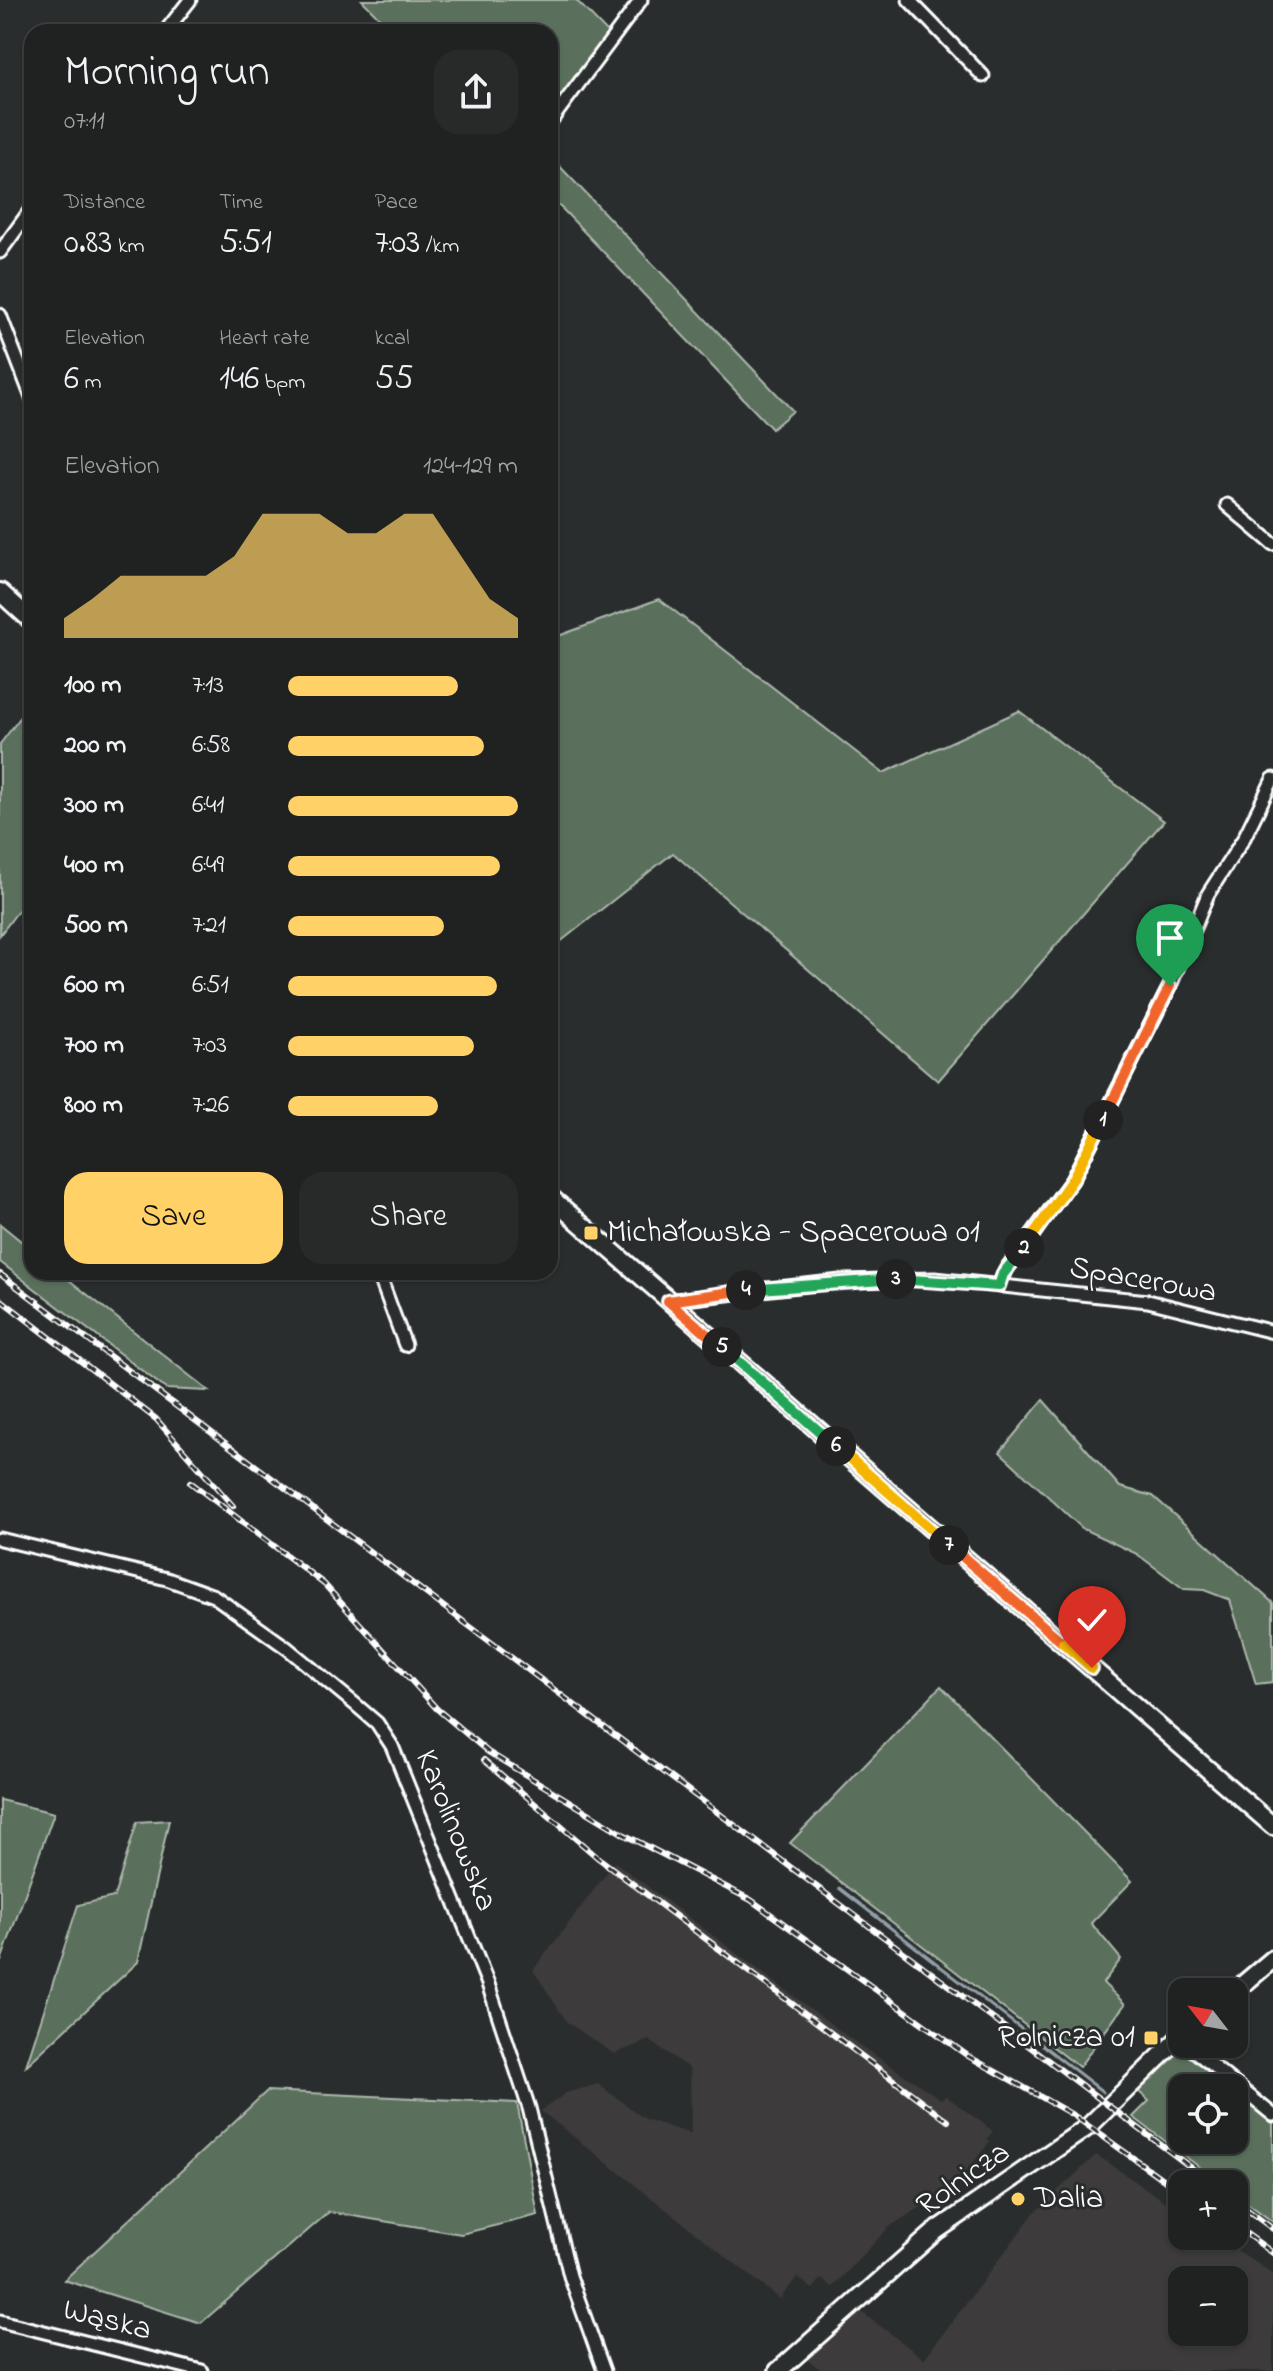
<!DOCTYPE html>
<html lang="en">
<head>
<meta charset="utf-8">
<style>
	body { margin:0; font-family:"Indie Flower",sans-serif; background:#282a2a; color:#f1f3f6; height:100vh; display:flex; flex-direction:column; font-size:30px; white-space:nowrap }
	* { box-sizing:border-box; margin:0 }
	p { font-size:26px; color:#a2a4a5 }
	.icon { flex:none; width:44px; height:44px; fill:none; stroke:currentColor; stroke-width:2; stroke-linecap:round; stroke-linejoin:round }
	.map { position:relative; flex:1; overflow:hidden }
	.drawer { position:absolute; left:24px; top:24px; width:534px; height:1256px; display:flex; flex-direction:column; background:#202222; border-radius:24px; box-shadow:0 2px 6px #0004,0 0 0 2px #3d3f40 }
	.drawer>* { flex:none }
	.needle { width:52px; rotate:301deg }
	.controls { position:absolute; left:1168px; top:1978px; display:grid; gap:16px }
	.controls a { display:grid; place-items:center; width:80px; height:80px; border-radius:16px; background:#202222; box-shadow:0 2px 6px #0004,0 0 0 2px #3d3f40; font-size:40px }
	.pin { position:absolute; display:grid; place-items:center; width:68px; height:68px; color:#fff; margin:-82px -34px; border-radius:50% 50% 50% 0; rotate:-45deg; box-shadow:0 0 8px #0007 }
	.pin .icon { rotate:45deg }
	.km { position:absolute; width:40px; height:40px; margin:-20px; border-radius:50%; background:#222; color:#fff; font-size:22px; line-height:40px; text-align:center }
	.round { display:grid; place-items:center; flex:none; width:84px; height:84px; border-radius:24px; background:#282a2a }
	.summary { display:flex; align-items:center; justify-content:space-between; height:136px; padding:0 40px }
	h1 { font-size:44px; font-weight:600; line-height:60px }
	.figures { display:grid; grid-template-columns:repeat(3,1fr); gap:12px; height:136px; padding:8px 40px }
	.figures div { display:grid; align-content:center }
	.figures b { font-size:34px; font-weight:600 }
	.figures small { font-size:22px; font-weight:400 }
	.figures p { font-size:22px }
	.chart { height:224px; padding:16px 40px }
	.chart p { display:flex; justify-content:space-between }
	.chart svg { width:100%; height:144px; margin-top:8px; fill:#ffd166; opacity:.7 }
	.action { display:flex; gap:16px; margin-top:auto; padding:16px 40px }
	.action a { flex:1; height:92px; border-radius:24px; background:#ffd166; color:#111; font-size:32px; font-weight:600; line-height:92px; text-align:center }
	.action a+a { background:#282a2a; color:#f1f3f6 }
	ul { padding:0 40px; list-style:none; font-size:26px }
	li { display:grid; grid-template-columns:128px 96px 1fr; align-items:center; height:60px }
	li i { height:20px; border-radius:10px; background:#ffd166 }
	.map>svg:first-child { display:block }
</style>
</head>
<body>
<div class="map">
<svg width="1273" height="2371" viewBox="0 0 1273 2371">
	<rect width="100%" height="100%" fill="#2a2d2e"/>
	<filter id="ink" filterUnits="userSpaceOnUse"><feTurbulence type="fractalNoise" baseFrequency=".0125" numOctaves="2"/><feDisplacementMap in="SourceGraphic" scale="16" xChannelSelector="R" yChannelSelector="G"/><feConvolveMatrix kernelMatrix="1 2 1 2 8 2 1 2 1" color-interpolation-filters="sRGB"/></filter>
	<g filter="url(#ink)">
		<!-- built -->
		<g fill="#3e3b3a" fill-rule="evenodd">
			<path d="M 615,1862 L 859,2045 L 941,2099 L 946,2096 L 993,2131 L 987,2139 L 990,2141 L 955,2186 L 889,2227 L 833,2287 L 821,2279 L 813,2289 L 797,2277 L 780,2299 L 541,2111 L 566,2093 L 598,2084 L 645,2119 L 691,2134 L 690,2069 L 649,2040 L 614,2054 L 567,2022 L 533,1970 Z"/>
			<path d="M 1096,2155 L 1182,2213 L 1182,2236 L 1216,2236 L 1273,2274 L 1273,2371 L 823,2371 L 805,2358 L 859,2310 L 924,2359 L 1034,2213 ZM 1182,2280 L 1234,2280 L 1234,2332 L 1182,2332 Z"/>
		</g>
		<!-- green -->
		<g fill="#5a705b" stroke="#acb8ad" stroke-width="2">
			<path d="M 362,0 L 576,0 L 610,35 L 550,116 L 550,32 L 393,32 Z"/>
			<path d="M 550,156 L 793,411 L 772,429 L 550,196 Z"/>
			<path d="M 659,599 L 883,773 L 1019,711 L 1164,821 L 938,1081 L 673,853 L 550,950 L 550,639 Z"/>
			<path d="M 32,702 L 32,892 L 0,935 L 0,744 Z"/>
			<path d="M 0,1224 L 32,1250 L 32,1272 L 59,1272 L 209,1391 L 166,1389 L 0,1262 Z"/>
			<path d="M 1043,1400 L 1120,1487 L 1153,1496 L 1273,1603 L 1273,1682 L 1256,1684 L 1230,1600 L 1204,1590 L 1184,1589 L 1137,1554 L 1083,1529 L 1000,1452 Z"/>
			<path d="M 941,1686 L 1132,1881 L 1091,1923 L 1121,1959 L 1103,1983 L 1125,2004 L 1079,2067 L 790,1843 Z"/>
			<path d="M 0,1800 L 54,1813 L 0,1964 Z"/>
			<path d="M 169,1820 L 138,1962 L 26,2066 L 78,1905 L 114,1897 L 137,1822 Z"/>
			<path d="M 1184,2053 L 1233,2088 L 1182,2088 L 1182,2140 L 1234,2140 L 1234,2089 L 1273,2121 L 1273,2222 L 1234,2193 L 1234,2184 L 1222,2184 L 1133,2117 L 1149,2101 L 1137,2090 L 1176,2054 Z"/>
			<path d="M 267,2091 L 517,2103 L 538,2215 L 461,2234 L 329,2212 L 201,2323 L 64,2280 Z"/>
		</g>
		<g fill="none" stroke-linecap="round" stroke-linejoin="round">
			<!-- stream -->
			<path stroke="#92a0a7" stroke-width="3" d="M 839,1888 L 1103,2092"/>
			<defs>
				<g id="street">
					<path d="M 909,0 L 983,76"/>
					<path d="M 165,32 L 190,0"/>
					<path d="M 550,122 L 641,0"/>
					<path d="M 0,252 L 32,208"/>
					<path d="M 0,315 L 32,398"/>
					<path d="M 1227,505 L 1273,544"/>
					<path d="M 378,1272 L 405,1345"/>
					<path d="M 999,1286 L 1007,1268 L 1072,1180 L 1170,986 L 1208,894 L 1244,838 L 1273,779"/>
					<path d="M 668,1301 L 840,1281 L 935,1279 L 1148,1301 L 1273,1332"/>
					<path d="M 0,1539 L 167,1579 L 214,1596 L 287,1648 L 356,1705 L 377,1723 L 392,1746 L 488,1984 L 529,2108 L 570,2276 L 604,2371"/>
					<path d="M 1186,2044 L 1273,2115"/>
					<path d="M 0,2321 L 202,2371"/>
				</g>
				<g id="secondary">
					<path d="M 0,592 L 32,621"/>
					<path d="M 550,1197 L 1273,1826"/>
					<path d="M 1234,1992 L 1273,1959"/>
					<path d="M 778,2371 L 936,2231 L 1089,2126 L 1182,2035"/>
				</g>
			</defs>
			<!-- street casing -->
			<use href="#street" stroke="#fff" stroke-width="17"/>
			<!-- secondary casing -->
			<use href="#secondary" stroke="#fff" stroke-width="22"/>
			<!-- street -->
			<use href="#street" stroke="#2a2d2e" stroke-width="11"/>
			<!-- secondary -->
			<use href="#secondary" stroke="#2a2d2e" stroke-width="16"/>
			<defs>
				<g id="rail">
					<path d="M 0,1274 L 1213,2184"/>
					<path d="M 0,1299 L 156,1419 L 233,1506"/>
					<path d="M 190,1482 L 324,1584 L 437,1709 L 488,1752 L 625,1835 L 751,1900 L 968,2056 L 1073,2115 L 1182,2193"/>
					<path d="M 484,1760 L 597,1857 L 948,2121"/>
					<path d="M 1234,2200 L 1273,2229"/>
					<path d="M 1234,2225 L 1273,2253"/>
				</g>
			</defs>
			<!-- rail casing -->
			<use href="#rail" stroke="#fff" stroke-width="6"/>
			<!-- rail -->
			<use href="#rail" stroke="#2a2d2e" stroke-width="3" stroke-dasharray="9" stroke-linecap="butt"/>
		</g>
	</g>
	<g fill="none" stroke-linecap="round" stroke-linejoin="round" filter="url(#ink)">
		<defs>
			<path id="split-1" d="M 1103,1120 L 1170,986"/>
			<path id="split-2" d="M 1024,1248 L 1072,1180 L 1103,1120"/>
			<path id="split-3" d="M 896,1279 L 999,1286 L 1003,1274 L 1024,1248"/>
			<path id="split-4" d="M 746,1290 L 896,1279"/>
			<path id="split-5" d="M 722,1347 L 668,1301 L 746,1290"/>
			<path id="split-6" d="M 722,1347 L 836,1446"/>
			<path id="split-7" d="M 836,1446 L 949,1545"/>
			<path id="split-8" d="M 949,1545 L 1063,1643"/>
			<path id="split-9" d="M 1063,1643 L 1092,1668"/>
		</defs>
		<!-- split-1 casing -->
		<use href="#split-1" stroke="#fff" stroke-width="16"/>
		<!-- split-2 casing -->
		<use href="#split-2" stroke="#fff" stroke-width="16"/>
		<!-- split-3 casing -->
		<use href="#split-3" stroke="#fff" stroke-width="16"/>
		<!-- split-4 casing -->
		<use href="#split-4" stroke="#fff" stroke-width="16"/>
		<!-- split-5 casing -->
		<use href="#split-5" stroke="#fff" stroke-width="16"/>
		<!-- split-6 casing -->
		<use href="#split-6" stroke="#fff" stroke-width="16"/>
		<!-- split-7 casing -->
		<use href="#split-7" stroke="#fff" stroke-width="16"/>
		<!-- split-8 casing -->
		<use href="#split-8" stroke="#fff" stroke-width="16"/>
		<!-- split-9 casing -->
		<use href="#split-9" stroke="#fff" stroke-width="16"/>
		<!-- split-1 -->
		<use href="#split-1" stroke="#f0652b" stroke-width="10"/>
		<!-- split-2 -->
		<use href="#split-2" stroke="#f5b400" stroke-width="10"/>
		<!-- split-3 -->
		<use href="#split-3" stroke="#22a559" stroke-width="10"/>
		<!-- split-4 -->
		<use href="#split-4" stroke="#22a559" stroke-width="10"/>
		<!-- split-5 -->
		<use href="#split-5" stroke="#f0652b" stroke-width="10"/>
		<!-- split-6 -->
		<use href="#split-6" stroke="#22a559" stroke-width="10"/>
		<!-- split-7 -->
		<use href="#split-7" stroke="#f5b400" stroke-width="10"/>
		<!-- split-8 -->
		<use href="#split-8" stroke="#f0652b" stroke-width="10"/>
		<!-- split-9 -->
		<use href="#split-9" stroke="#f5b400" stroke-width="10"/>
	</g>
	<!-- markers -->
	<g fill="#ffd166" stroke="#2a2d2e" stroke-width="3">
		<rect x="583" y="1225" width="16" height="16" rx="4"/>
		<rect x="1143" y="2030" width="16" height="16" rx="4"/>
		<circle cx="1018" cy="2199" r="8"/>
	</g>
	<g text-anchor="middle" dominant-baseline="central" stroke-width="6" stroke-linejoin="round" paint-order="stroke">
		<!-- poi labels -->
		<g font-size="32" fill="#fff" stroke="#2a2d2e" text-anchor="start">
			<text x="607" y="1233">Michałowska - Spacerowa 01</text>
			<text x="1135" y="2038" text-anchor="end">Rolnicza 01</text>
			<text x="1034" y="2199">Dalia</text>
		</g>
		<!-- street labels -->
		<g font-size="32" fill="#fff" stroke="#2a2d2e">
			<text transform="translate(1143 1281) rotate(10)">Spacerowa</text>
			<text transform="translate(455 1831) rotate(68)">Karolinowska</text>
			<text transform="translate(964 2180) rotate(-35)">Rolnicza</text>
			<text transform="translate(107 2321) rotate(14)">Wąska</text>
		</g>
	</g>
</svg>
<div class="controls">
<a><svg class="needle" viewBox="-14 -14 28 28"><path d="M0-13l5 13h-10z" fill="#e53935"/><path d="M0 13l5-13h-10z" fill="#a2a4a5"/></svg></a>
<a><svg class="icon" aria-label="locate" viewBox="0 0 24 24"><circle cx="12" cy="12" r="6"/><path d="M12 2v4M12 18v4M2 12h4M18 12h4"/></svg></a>
<a>+</a>
<a>−</a>
</div>
<div class="pin" style="left:1170px;top:986px;background:#1e9e55"><svg class="icon" aria-label="arrive" viewBox="0 0 24 24"><path d="M6 21V4h12l-3 4 3 4H6"/></svg></div>
<div class="pin" style="left:1092px;top:1668px;background:#d93025"><svg class="icon" aria-label="check" viewBox="0 0 24 24"><path d="M5 12l5 5 9-10"/></svg></div>
<b class="km" style="left:1103px;top:1120px">1</b>
<b class="km" style="left:1024px;top:1248px">2</b>
<b class="km" style="left:896px;top:1279px">3</b>
<b class="km" style="left:746px;top:1290px">4</b>
<b class="km" style="left:722px;top:1347px">5</b>
<b class="km" style="left:836px;top:1446px">6</b>
<b class="km" style="left:949px;top:1545px">7</b>
<section class="drawer">
<div class="summary"><div><h1>Morning run</h1><p>07:11</p></div><a class="round"><svg class="icon" aria-label="share" viewBox="0 0 24 24"><path d="M12 15V3M7 8l5-5 5 5M5 13v7h14v-7"/></svg></a></div>
<div class="figures">
<div><p>Distance</p><b>0.83<small> km</small></b></div>
<div><p>Time</p><b>5:51</b></div>
<div><p>Pace</p><b>7:03<small> /km</small></b></div>
</div>
<div class="figures">
<div><p>Elevation</p><b>6<small> m</small></b></div>
<div><p>Heart rate</p><b>146<small> bpm</small></b></div>
<div><p>kcal</p><b>55</b></div>
</div>
<div class="chart"><p><span>Elevation</span>124–129 m</p>
<svg viewBox="0 0 160 44" preserveAspectRatio="none"><path d="M0 44V38L10 32L20 25L30 25L40 25L50 25L60 19L70 6L80 6L90 6L100 12L110 12L120 6L130 6L140 19L150 32L160 38V44z"/></svg>
</div>
<ul>
<li><b>100 m</b>7:13<i style="width:74%"></i></li>
<li><b>200 m</b>6:58<i style="width:85%"></i></li>
<li><b>300 m</b>6:41<i style="width:100%"></i></li>
<li><b>400 m</b>6:49<i style="width:92%"></i></li>
<li><b>500 m</b>7:21<i style="width:68%"></i></li>
<li><b>600 m</b>6:51<i style="width:91%"></i></li>
<li><b>700 m</b>7:03<i style="width:81%"></i></li>
<li><b>800 m</b>7:26<i style="width:65%"></i></li>
</ul>
<div class="action"><a>Save</a><a>Share</a></div>
</section>
</div>
</body>
</html>
